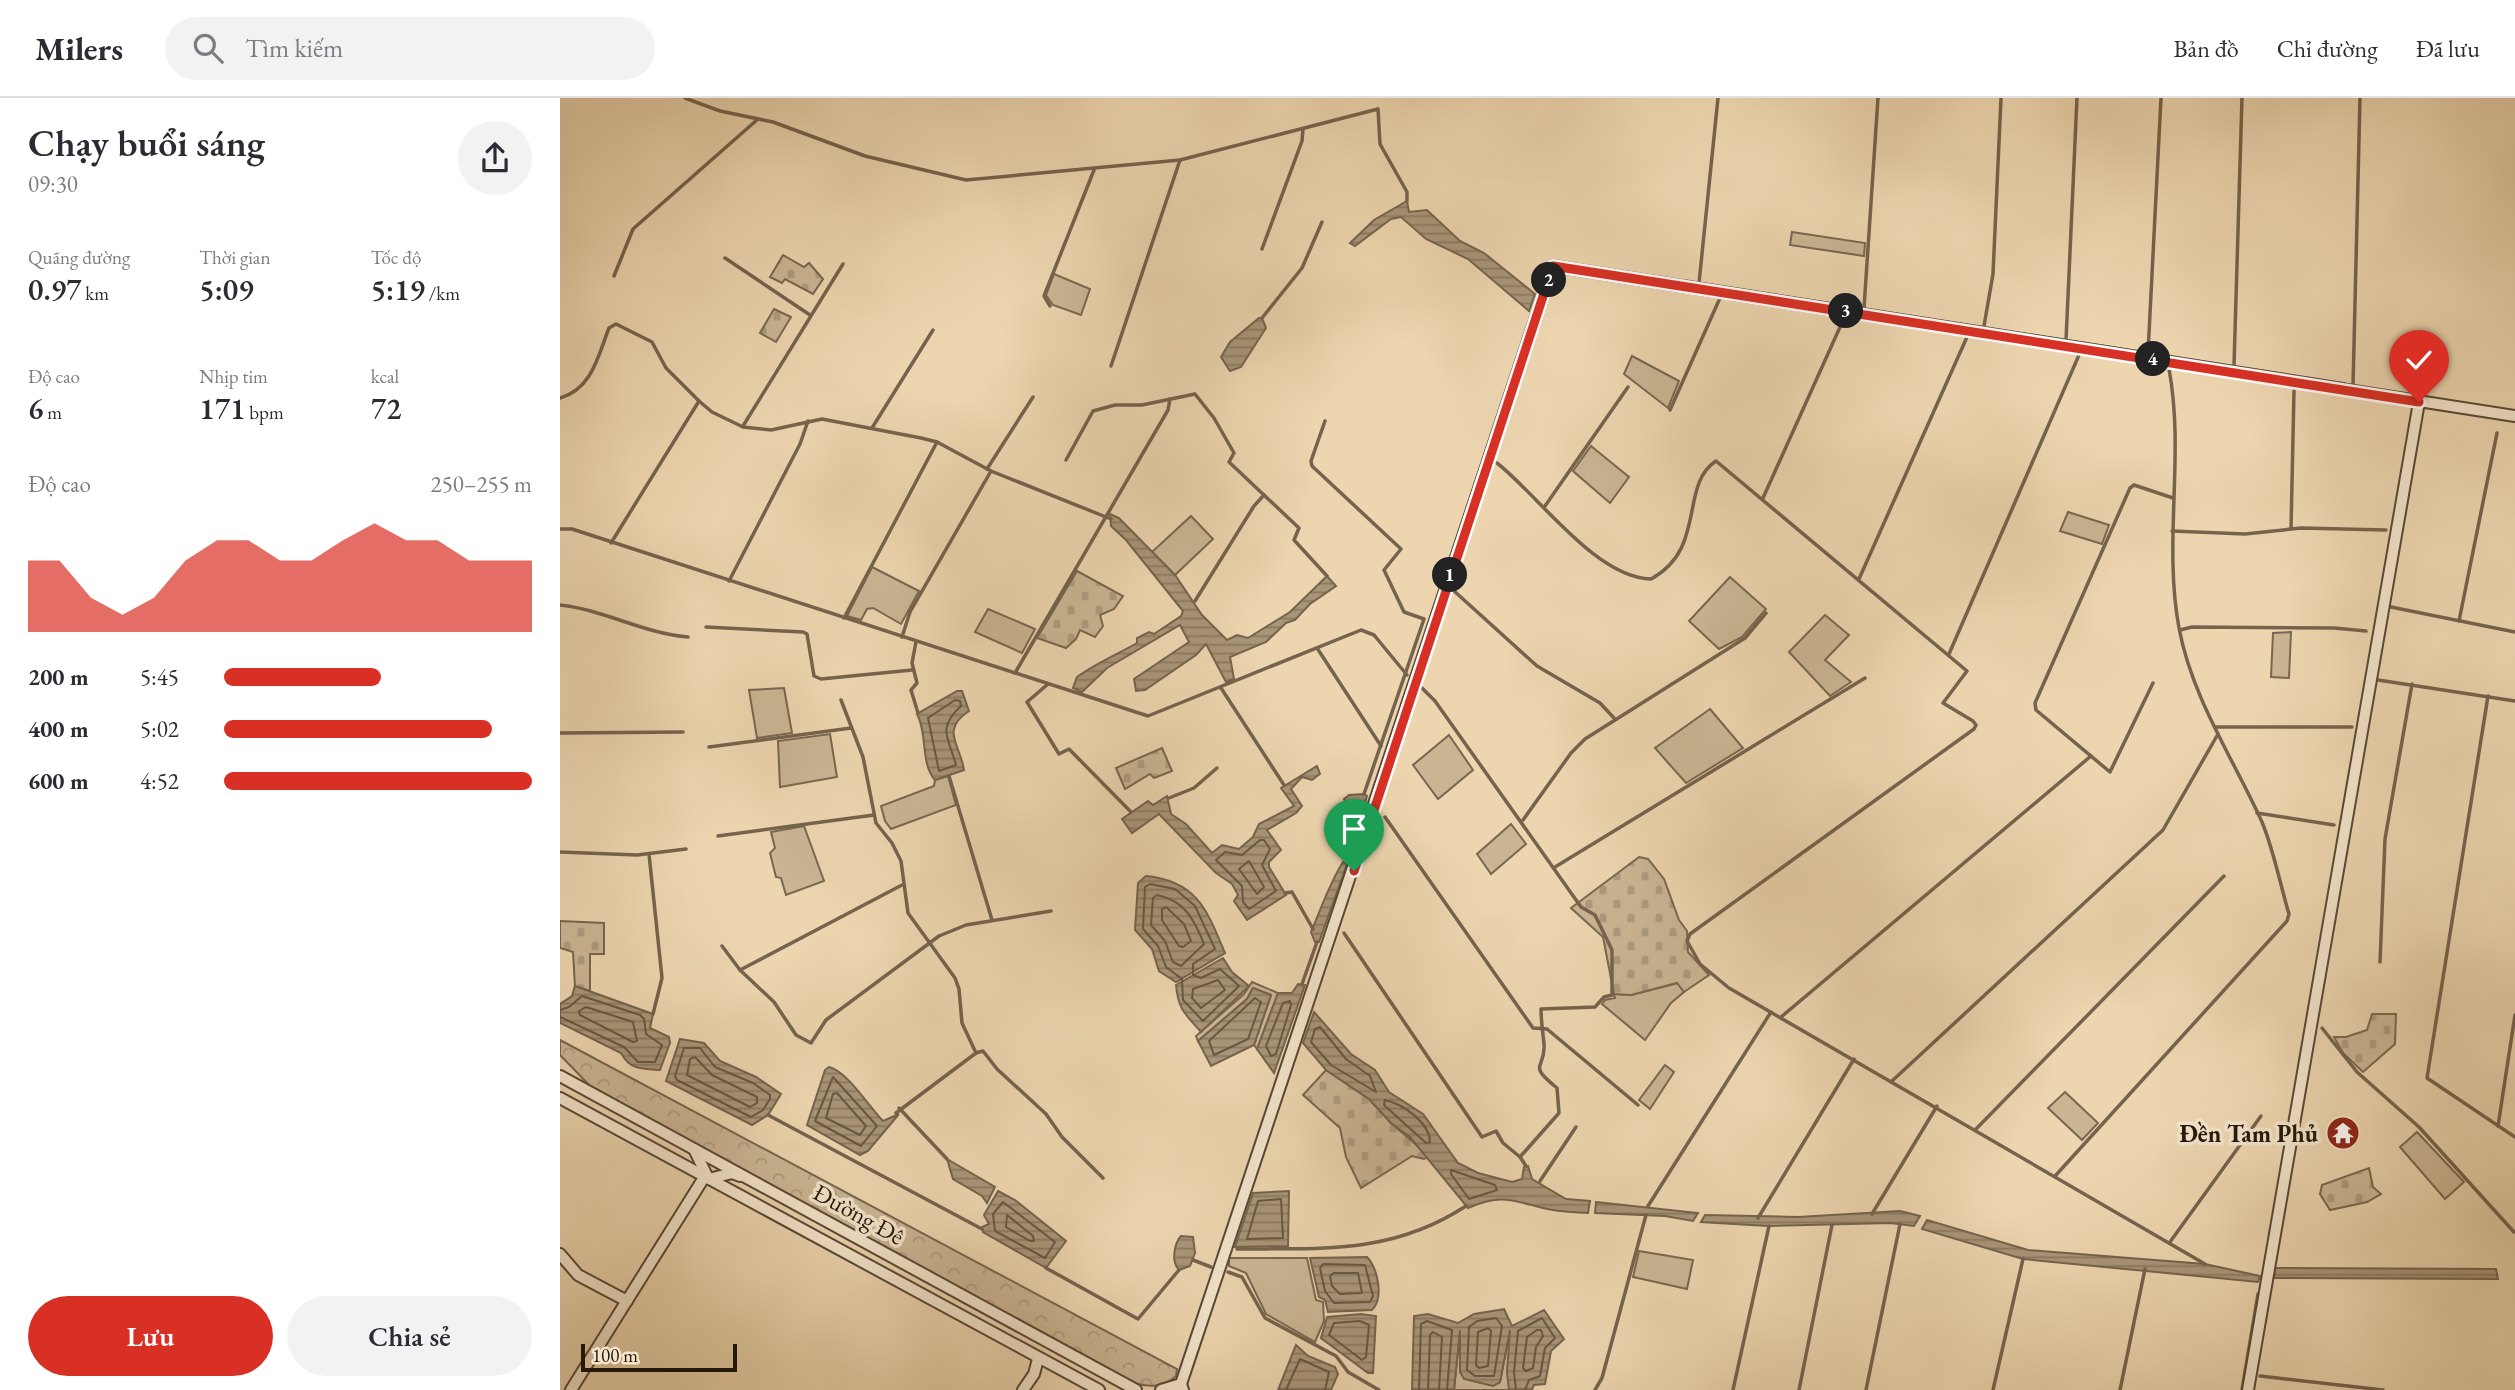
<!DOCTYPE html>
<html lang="vi">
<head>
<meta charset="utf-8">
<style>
	body { margin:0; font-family:"EB Garamond",serif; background:#f2f2f3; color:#2b2b33; height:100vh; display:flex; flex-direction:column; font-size:26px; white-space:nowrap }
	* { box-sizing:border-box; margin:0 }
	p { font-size:23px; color:#7c7c81 }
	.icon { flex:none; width:38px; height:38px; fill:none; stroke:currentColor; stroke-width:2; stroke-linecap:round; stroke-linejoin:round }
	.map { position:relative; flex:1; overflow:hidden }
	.sheet { display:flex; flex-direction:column; background:#fff; width:560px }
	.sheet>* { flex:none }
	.scale { position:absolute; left:21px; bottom:18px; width:156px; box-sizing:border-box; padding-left:7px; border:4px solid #26190c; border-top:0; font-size:19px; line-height:24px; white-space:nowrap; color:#26190c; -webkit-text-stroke:5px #f3e4cb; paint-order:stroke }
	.pin { position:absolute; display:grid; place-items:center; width:60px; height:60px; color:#fff; margin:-72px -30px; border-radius:50% 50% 50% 0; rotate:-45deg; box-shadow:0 0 7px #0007 }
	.pin .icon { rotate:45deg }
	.km { position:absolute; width:35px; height:35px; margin:-18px; border-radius:50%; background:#222; color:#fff; font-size:19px; line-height:35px; text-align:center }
	.round { display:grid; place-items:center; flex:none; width:74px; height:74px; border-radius:37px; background:#f2f2f3 }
	.headline { display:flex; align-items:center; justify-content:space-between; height:119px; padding:0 28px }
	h1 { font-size:38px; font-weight:600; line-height:52px }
	.figures { display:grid; grid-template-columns:repeat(3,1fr); gap:10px; height:119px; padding:7px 28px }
	.figures div { display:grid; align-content:center }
	.figures b { font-size:30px; font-weight:600 }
	.figures small { font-size:19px; font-weight:400 }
	.figures p { font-size:19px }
	.chart { height:196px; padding:14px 28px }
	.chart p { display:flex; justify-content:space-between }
	.chart svg { width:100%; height:126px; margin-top:7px; fill:#d93025; opacity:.7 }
	.cta { display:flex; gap:14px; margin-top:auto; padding:14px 28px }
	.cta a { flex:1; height:80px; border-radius:42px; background:#d93025; color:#fff; font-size:28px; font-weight:600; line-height:80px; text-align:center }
	.cta a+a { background:#f2f2f3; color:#2b2b33 }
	ul { padding:0 28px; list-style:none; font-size:23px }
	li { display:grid; grid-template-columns:112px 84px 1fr; align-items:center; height:52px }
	li i { height:18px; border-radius:9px; background:#d93025 }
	header { display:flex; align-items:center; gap:42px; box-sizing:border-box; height:98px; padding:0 35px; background:#fff; border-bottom:2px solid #e1e1e2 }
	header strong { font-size:33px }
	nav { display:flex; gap:38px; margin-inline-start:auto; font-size:24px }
	.search { width:490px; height:63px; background:#f2f2f3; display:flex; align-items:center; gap:18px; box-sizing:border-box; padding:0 24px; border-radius:38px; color:#7c7c81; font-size:26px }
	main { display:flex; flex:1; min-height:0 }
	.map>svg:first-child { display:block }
</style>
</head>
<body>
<header>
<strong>Milers</strong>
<div class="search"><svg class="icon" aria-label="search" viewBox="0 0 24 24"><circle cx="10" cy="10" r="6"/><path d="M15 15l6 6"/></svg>Tìm kiếm</div>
<nav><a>Bản đồ</a><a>Chỉ đường</a><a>Đã lưu</a></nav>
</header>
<main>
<section class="sheet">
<div class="headline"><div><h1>Chạy buổi sáng</h1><p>09:30</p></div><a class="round"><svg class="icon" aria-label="share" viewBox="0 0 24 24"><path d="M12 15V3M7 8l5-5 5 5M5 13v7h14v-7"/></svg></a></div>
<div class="figures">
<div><p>Quãng đường</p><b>0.97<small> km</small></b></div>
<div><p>Thời gian</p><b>5:09</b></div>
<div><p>Tốc độ</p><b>5:19<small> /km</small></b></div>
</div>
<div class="figures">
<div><p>Độ cao</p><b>6<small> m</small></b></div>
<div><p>Nhịp tim</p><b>171<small> bpm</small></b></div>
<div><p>kcal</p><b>72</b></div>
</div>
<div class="chart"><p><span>Độ cao</span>250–255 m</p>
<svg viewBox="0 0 160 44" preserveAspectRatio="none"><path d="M0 44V19L10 19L20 32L30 38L40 32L50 19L60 12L70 12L80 19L90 19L100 12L110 6L120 12L130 12L140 19L150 19L160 19V44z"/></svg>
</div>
<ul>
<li><b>200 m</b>5:45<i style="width:51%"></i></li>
<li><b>400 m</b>5:02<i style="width:87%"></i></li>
<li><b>600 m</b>4:52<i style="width:100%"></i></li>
</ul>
<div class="cta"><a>Lưu</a><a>Chia sẻ</a></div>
</section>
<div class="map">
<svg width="1955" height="1292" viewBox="0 0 1955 1292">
	<defs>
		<pattern id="forest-crowns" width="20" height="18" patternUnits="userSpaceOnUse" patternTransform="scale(1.75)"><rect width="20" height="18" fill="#cab593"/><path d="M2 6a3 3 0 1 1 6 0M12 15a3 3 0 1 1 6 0" fill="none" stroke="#ad9b7e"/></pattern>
		<pattern id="cemetery-stones" width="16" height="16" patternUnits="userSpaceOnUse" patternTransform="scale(1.75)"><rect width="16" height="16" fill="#cab593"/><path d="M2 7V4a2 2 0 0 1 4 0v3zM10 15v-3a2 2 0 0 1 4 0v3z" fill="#ad9b7e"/></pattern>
		<pattern id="water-rules" width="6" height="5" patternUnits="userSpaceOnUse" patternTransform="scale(1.75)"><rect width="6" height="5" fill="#a99578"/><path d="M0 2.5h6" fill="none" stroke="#897961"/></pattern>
	</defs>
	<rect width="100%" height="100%" fill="#ecd5af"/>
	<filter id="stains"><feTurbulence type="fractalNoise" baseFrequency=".00286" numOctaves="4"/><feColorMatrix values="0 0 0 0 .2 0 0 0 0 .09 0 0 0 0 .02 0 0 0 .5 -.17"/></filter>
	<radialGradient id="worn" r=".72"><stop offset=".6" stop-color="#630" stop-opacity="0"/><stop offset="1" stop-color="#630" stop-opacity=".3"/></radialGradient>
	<!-- grass -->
	<g fill="#cab593" stroke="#786750" stroke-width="2">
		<path d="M 1232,134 L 1305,145 L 1304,158 L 1230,147 Z"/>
		<path d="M 494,176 L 530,191 L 521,217 L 493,207 L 486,197 Z"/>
		<path d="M 1072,258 L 1119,283 L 1108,310 L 1064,276 Z"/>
		<path d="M 1031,348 L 1069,379 L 1050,405 L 1013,373 Z"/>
		<path d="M 1508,414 L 1549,427 L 1542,446 L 1500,433 Z"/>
		<path d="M 631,418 L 653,441 L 615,477 L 592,454 Z"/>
		<path d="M 312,469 L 359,493 L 341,526 L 313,510 L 307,511 L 301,522 L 287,518 Z"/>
		<path d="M 1170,479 L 1206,511 L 1182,539 L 1159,551 L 1129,523 Z"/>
		<path d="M 428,511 L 475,531 L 462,555 L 415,534 Z"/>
		<path d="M 1265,517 L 1289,537 L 1265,562 L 1291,584 L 1270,598 L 1229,554 Z"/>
		<path d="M 1731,534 L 1729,580 L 1711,579 L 1713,535 Z"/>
		<path d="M 224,590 L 232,635 L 197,640 L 189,592 Z"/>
		<path d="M 1150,611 L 1183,650 L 1126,685 L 1095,650 Z"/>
		<path d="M 270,636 L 277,679 L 220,689 L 218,643 Z"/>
		<path d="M 889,637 L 913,672 L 878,701 L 853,667 Z"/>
		<path d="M 388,678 L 396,707 L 331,731 L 325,723 L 321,708 L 374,688 L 375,682 Z"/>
		<path d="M 951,726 L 966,746 L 931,776 L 917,756 Z"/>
		<path d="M 244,728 L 264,783 L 226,797 L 221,780 L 216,779 L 210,755 L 215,750 L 211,734 Z"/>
		<path d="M 692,884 L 718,895 L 697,951 L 694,947 L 711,897 L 693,890 L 687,901 L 638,943 L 636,938 L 684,896 Z"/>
		<path d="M 1118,885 L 1124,894 L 1111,905 L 1085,942 L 1042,906 L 1045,902 L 1055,900 L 1054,896 L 1071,897 Z"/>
		<path d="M 1105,967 L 1114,974 L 1090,1011 L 1079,1002 Z"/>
		<path d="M 1505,994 L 1538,1025 L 1522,1042 L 1488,1010 Z"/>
		<path d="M 1857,1034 L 1904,1084 L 1885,1101 L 1840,1049 Z"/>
		<path d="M 1079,1153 L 1133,1162 L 1127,1191 L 1073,1179 Z"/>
		<path d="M 669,1160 L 747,1160 L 756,1202 L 763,1204 L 764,1223 L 755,1244 L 706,1216 L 686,1175 L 669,1168 Z"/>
		<path d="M 900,1232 L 900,1274 L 933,1288 L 940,1284 L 950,1232 L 949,1292 L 894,1292 Z"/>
	</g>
	<!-- forest -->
	<path fill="url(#forest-crowns)" stroke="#786750" stroke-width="2" d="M 0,942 L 617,1271 L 616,1278 C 602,1291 588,1289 570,1284 L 33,991 L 0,957 Z"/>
	<!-- cemetery -->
	<g fill="url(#cemetery-stones)" stroke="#786750" stroke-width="2">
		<path d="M 223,157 L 244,169 L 249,165 L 263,181 L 253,196 L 225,181 L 222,185 L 210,179 Z"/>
		<path d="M 214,211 L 231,219 L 216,244 L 200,235 Z"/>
		<path d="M 517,473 L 563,498 L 554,511 L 540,517 L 543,528 L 535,539 L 520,532 L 516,541 L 506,550 L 477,540 Z"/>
		<path d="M 602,650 L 612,673 L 594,680 L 590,676 L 565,691 L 556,670 Z"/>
		<path d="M 1079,759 L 1088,761 L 1104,781 L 1119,822 L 1127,833 L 1128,854 L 1149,877 L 1124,894 L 1117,885 L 1071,897 L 1054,896 L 1043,839 L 1011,810 Z"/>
		<path d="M 0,823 L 44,825 L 44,856 L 30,856 L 30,893 L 15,888 L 13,854 L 0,850 Z"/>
		<path d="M 1812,916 L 1836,916 L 1835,946 L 1803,974 L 1783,955 L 1774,939 L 1786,939 L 1807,932 Z"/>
		<path d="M 766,972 L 809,1001 L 831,1025 L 869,1058 L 864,1061 L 852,1058 L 801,1090 L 786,1059 L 780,1030 L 743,997 Z"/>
		<path d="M 1809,1070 L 1813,1089 L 1821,1096 L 1807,1104 L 1770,1112 L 1760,1096 L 1762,1087 Z"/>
	</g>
	<!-- water -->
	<g fill="url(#water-rules)" stroke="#75634d" stroke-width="2">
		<path d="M 847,103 L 849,114 L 867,112 L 900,143 L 924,155 L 975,196 L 969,213 L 908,161 L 866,141 L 841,119 L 831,121 L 795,148 L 790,145 L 814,122 Z"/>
		<path d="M 699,220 L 702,220 L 706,230 L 681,269 L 670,273 L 661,259 L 670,244 Z"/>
		<path d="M 550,416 L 559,420 L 615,477 L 642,517 L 667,542 L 677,537 L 688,540 L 730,514 L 767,478 L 776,488 L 750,506 L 735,522 L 726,525 L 706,544 L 670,559 L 674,581 L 666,584 L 646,546 L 636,557 L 585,592 L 576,593 L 574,581 L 629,544 L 620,527 L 547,570 L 522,594 L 513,590 L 517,579 C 536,565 556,557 577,545 L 577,540 L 589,534 L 594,536 L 621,518 L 623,513 L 566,442 L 551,428 Z"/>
		<path d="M 397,593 L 402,593 L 409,613 C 380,632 400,646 404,672 L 375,682 C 360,665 368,636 357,616 Z"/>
		<path d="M 757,668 L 760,676 L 752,682 L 742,679 L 731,691 L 742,708 L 736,715 L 707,732 L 721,752 L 709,764 L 709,769 L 726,797 L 687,822 L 674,803 L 678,797 L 672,786 L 656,775 L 599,716 L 572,735 L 562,721 L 588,703 L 593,707 L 607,698 L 611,716 L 626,726 L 652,755 L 662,747 L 679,751 L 693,739 L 699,726 L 734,708 L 721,690 Z"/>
		<path d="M 804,696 L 807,698 L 788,761 L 784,757 L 792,729 L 792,717 L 784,701 L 789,697 Z"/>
		<path d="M 783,764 L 787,766 L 759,844 L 755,844 L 751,834 C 761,811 769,786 783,764 Z"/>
		<path d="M 586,778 C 637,783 647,812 665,855 L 616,884 L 599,873 L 592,851 L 575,832 L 578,785 Z"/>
		<path d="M 663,860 L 672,874 L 689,888 L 641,934 C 625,916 618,911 616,887 Z"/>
		<path d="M 738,886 L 745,887 L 714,975 L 697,951 L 718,895 L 732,895 Z"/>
		<path d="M 15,888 L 93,916 L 90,930 L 109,939 L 110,945 L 100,972 C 82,971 70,972 61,955 L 0,925 L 0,906 L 12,898 Z"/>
		<path d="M 693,890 L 711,897 L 694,947 L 651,968 L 638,943 L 687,901 Z"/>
		<path d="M 754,914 L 791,956 L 815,972 L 829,994 L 863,1016 L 898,1065 L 918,1075 L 952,1084 L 962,1081 L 964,1069 L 968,1068 L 972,1081 L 1006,1101 L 1030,1103 L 1028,1115 C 1013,1114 998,1114 983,1110 C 951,1102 941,1096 908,1110 L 850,1039 L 831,1025 L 809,1001 L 766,972 L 743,945 Z"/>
		<path d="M 120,941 L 144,945 L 160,963 L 196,979 L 221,996 L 208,1017 L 192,1027 L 106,983 Z"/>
		<path d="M 269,969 C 288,974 309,1009 323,1023 L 339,1016 L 308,1053 L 300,1057 L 247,1027 L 265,972 Z"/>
		<path d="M 387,1061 L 435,1089 L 427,1105 L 422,1098 L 393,1081 Z"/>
		<path d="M 438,1093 L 455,1102 L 506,1143 L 486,1170 L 423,1134 L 422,1129 L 429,1126 L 424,1117 Z"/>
		<path d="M 729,1093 L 728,1148 L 675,1149 L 693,1095 Z"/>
		<path d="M 1036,1104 L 1138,1115 L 1133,1123 L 1105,1118 L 1035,1115 Z"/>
		<path d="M 1340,1113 L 1360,1118 L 1354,1128 L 1330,1125 L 1208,1128 L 1141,1124 L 1145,1117 L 1238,1119 Z"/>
		<path d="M 1367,1122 L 1468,1152 L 1645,1166 L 1700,1178 L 1698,1184 L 1463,1161 L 1362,1131 Z"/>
		<path d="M 621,1138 L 633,1139 L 635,1155 L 630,1168 L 619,1172 C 611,1164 614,1146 621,1138 Z"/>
		<path d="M 807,1159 C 818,1171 824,1200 812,1212 L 768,1214 L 765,1202 L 759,1199 L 750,1160 Z"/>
		<path d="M 1715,1170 L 1936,1171 L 1938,1181 L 1714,1180 Z"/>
		<path d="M 944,1211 L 952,1228 L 984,1212 L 1004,1241 L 991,1253 L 985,1286 L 974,1287 L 972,1292 L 949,1292 L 947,1274 L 950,1232 L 940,1284 L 933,1288 L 904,1281 L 900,1274 L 900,1232 L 894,1292 L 852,1292 L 854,1218 L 868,1216 L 898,1225 L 914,1216 Z"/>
		<path d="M 801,1216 L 816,1218 L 813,1275 L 808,1275 L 761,1240 L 767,1219 Z"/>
		<path d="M 736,1247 L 748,1258 L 775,1269 L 778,1276 L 771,1292 L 718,1292 Z"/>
	</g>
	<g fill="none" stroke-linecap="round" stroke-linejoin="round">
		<!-- shore -->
		<g stroke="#685742" stroke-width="2">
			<path d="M 395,602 L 400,603 L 401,608 C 376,631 389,640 396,667 L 379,673 L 368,620 Z"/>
			<path d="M 700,742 L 704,742 L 710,751 L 702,767 L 716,793 L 689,811 L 683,804 L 682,788 L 656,762 L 665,754 L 682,757 Z"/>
			<path d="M 689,763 L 704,789 L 697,796 L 679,771 Z"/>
			<path d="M 590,786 L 615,791 L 635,808 L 655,851 L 633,866 L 633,877 L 641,880 L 660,871 L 679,888 L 643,923 L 623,902 L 622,881 L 606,869 L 598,848 L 583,831 L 585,789 Z"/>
			<path d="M 597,797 C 624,802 634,821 644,846 L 621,868 L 613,864 L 605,843 L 591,827 L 593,800 Z"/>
			<path d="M 606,809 L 624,826 L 631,843 L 623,849 L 619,848 L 602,822 L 602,811 Z"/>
			<path d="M 658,882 L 665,892 L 641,910 L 632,900 L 633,891 Z"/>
			<path d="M 695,900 L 701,904 L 688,941 L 654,957 L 649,943 Z"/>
			<path d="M 730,903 L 731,907 L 716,956 L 711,958 L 706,948 L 723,905 Z"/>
			<path d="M 26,909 L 73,924 L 77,943 L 73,944 L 20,917 L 19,913 Z"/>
			<path d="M 0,912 L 9,909 L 22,898 L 80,917 L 84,921 L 86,936 L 102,947 L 95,964 L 78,964 L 64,949 L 0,919"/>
			<path d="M 760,929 L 786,961 L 810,978 L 816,994 L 771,967 L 751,944 L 755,931 Z"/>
			<path d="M 124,950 L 140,950 L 155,969 L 193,985 L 210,997 L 210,1001 L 203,1012 L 191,1019 L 117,982 L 115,978 Z"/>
			<path d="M 135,959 L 152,977 L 197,999 L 197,1005 L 190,1009 L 127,977 L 130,961 Z"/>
			<path d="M 273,979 L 317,1028 L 301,1048 L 255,1023 Z"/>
			<path d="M 277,995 L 306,1028 L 300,1037 L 266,1020 L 273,996 Z"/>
			<path d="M 825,1002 C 843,1006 870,1025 870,1044 L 866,1045 L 824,1007 Z"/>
			<path d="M 891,1072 L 935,1087 L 937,1092 L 909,1101 L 891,1076 Z"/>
			<path d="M 721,1101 L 723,1140 L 687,1141 L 698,1103 Z"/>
			<path d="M 443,1104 L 495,1144 L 485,1160 L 435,1133 L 433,1116 Z"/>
			<path d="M 447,1117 L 473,1138 L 474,1143 L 470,1143 L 446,1129 Z"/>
			<path d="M 763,1166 L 805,1167 L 813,1198 L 810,1204 L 774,1205 L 765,1193 L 760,1170 Z"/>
			<path d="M 774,1175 L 798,1175 L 802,1195 L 780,1196 L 772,1188 L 770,1178 Z"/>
			<path d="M 936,1220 L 942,1228 L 934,1278 L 915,1278 L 907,1272 L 909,1229 L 917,1223 Z"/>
			<path d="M 800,1223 L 809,1227 L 806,1259 L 802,1262 L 769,1237 L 774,1225 Z"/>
			<path d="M 928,1230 L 931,1233 L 928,1268 L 919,1270 L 916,1267 L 918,1234 Z"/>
			<path d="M 977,1232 L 981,1232 L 983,1238 L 976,1249 L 973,1270 L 966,1273 L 963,1270 L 967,1239 Z"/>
			<path d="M 726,1292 L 740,1261 L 769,1274 L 765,1292"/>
			<path d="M 859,1292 L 861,1226 L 867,1223 L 892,1232 L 887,1292"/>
			<path d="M 868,1292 L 870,1237 L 873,1234 L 882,1239 L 879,1292"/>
			<path d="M 956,1292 L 954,1274 L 958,1233 L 982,1220 L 995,1240 L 985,1250 L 980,1278 L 969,1282 L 965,1292"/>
		</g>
		<!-- stream -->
		<g stroke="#75634d" stroke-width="3.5">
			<path d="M 125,0 L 160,13 L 213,24 L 305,58 L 406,82 L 620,62 L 818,11 L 820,46 L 847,94 L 847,103"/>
			<path d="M 702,151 L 742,43 L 743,31"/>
			<path d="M 165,160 L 250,217"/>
			<path d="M 54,178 L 73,131 L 198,21"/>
			<path d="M 1125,183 L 1785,286"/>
			<path d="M 1139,185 L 1158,0"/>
			<path d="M 490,208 L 484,198 L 534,72"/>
			<path d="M 1304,210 L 1318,0"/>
			<path d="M 702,220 L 742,170 L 762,124"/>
			<path d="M 1424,228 L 1433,176 L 1441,0"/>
			<path d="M 1506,242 L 1517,0"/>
			<path d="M 1588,255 L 1601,0"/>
			<path d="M 1674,267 L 1682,0"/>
			<path d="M 551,268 L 620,62"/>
			<path d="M 1793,288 L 1800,0"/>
			<path d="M 0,300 C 32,291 38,258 49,230 L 56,226 L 92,244 L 106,270 L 139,303 L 152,314 L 183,329 L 211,332 L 262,321 L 361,340 L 377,344 L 431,373 L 551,421"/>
			<path d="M 1110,312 L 1160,200"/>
			<path d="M 765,323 L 751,363 L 752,368 L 841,451 L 824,472 L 844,514 L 864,521 L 804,696"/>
			<path d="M 183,328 L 283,166"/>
			<path d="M 312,330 L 373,232"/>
			<path d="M 506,362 L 533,313 L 555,307 L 582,307 L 635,296 L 654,320 L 674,355 L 669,364 L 739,430 L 734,442 L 767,478"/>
			<path d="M 937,365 C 979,398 1036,480 1091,481 C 1147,451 1119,387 1156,363 L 1407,573 L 1383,605 L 1413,623 L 1416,627 L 1414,631 L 1130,836 L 1127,843 L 1140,866 L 1169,890 L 1645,1166"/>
			<path d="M 427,371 L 473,299"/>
			<path d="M 1203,400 L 1285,218"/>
			<path d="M 985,408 L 1068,289"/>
			<path d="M 0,431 L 12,431 L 588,618 L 801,532 L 814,537 L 847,577"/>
			<path d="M 1731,431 L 1734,293"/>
			<path d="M 1612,433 L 1685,436 L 1741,430 L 1826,432"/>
			<path d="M 51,445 L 139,303"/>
			<path d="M 1299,481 L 1407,239"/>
			<path d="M 169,483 L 240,346 L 248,323"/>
			<path d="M 893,492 L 977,568 L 1040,605 L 1054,620"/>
			<path d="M 635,503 L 694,408 L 704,397"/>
			<path d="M 0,507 C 45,512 82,535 128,539"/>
			<path d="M 1831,509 L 1955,534"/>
			<path d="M 284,520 L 377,344"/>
			<path d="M 1899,523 L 1937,335"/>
			<path d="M 146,529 L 243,534 L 247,536 L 254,578 L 261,581 L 352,572"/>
			<path d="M 1620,532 L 1632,529 L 1774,530 L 1806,533"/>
			<path d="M 342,539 L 350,514 L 431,373"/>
			<path d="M 356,544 L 352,565 L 357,585 L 351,592 L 358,615"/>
			<path d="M 757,550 L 821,648"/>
			<path d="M 1389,556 L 1519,257"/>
			<path d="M 455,575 L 608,312 L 610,301"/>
			<path d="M 1818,582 L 1955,603"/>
			<path d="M 1593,585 L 1550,674 L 1476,612 L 1475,605 L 1570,390 L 1574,387 L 1613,400"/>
			<path d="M 488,586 L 467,604 L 499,656 L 509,651 L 571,714"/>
			<path d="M 661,590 L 724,687"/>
			<path d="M 1928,598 L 1867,980 L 1955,1039"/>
			<path d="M 281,602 L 303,659 L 316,725 L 332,745 L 341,763 L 348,815 L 395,880 L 399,891 L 402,925 L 416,955 L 336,1015"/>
			<path d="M 1655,629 L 1792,629"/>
			<path d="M 0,635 L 123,634"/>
			<path d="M 149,649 L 291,630"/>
			<path d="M 389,678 L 432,822"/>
			<path d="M 609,700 L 634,690 L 657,670"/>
			<path d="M 1697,715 L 1774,727"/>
			<path d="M 825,719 L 973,930 L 987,931 L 1078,1007"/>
			<path d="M 963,722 L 1011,655 L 1025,641 L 1185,540 L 1206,515"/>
			<path d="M 158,738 L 314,717"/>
			<path d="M 0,754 L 77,757 L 126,751"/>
			<path d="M 89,756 L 102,880 L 93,916"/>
			<path d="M 995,769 L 1305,580"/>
			<path d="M 725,795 L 732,794 L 753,831"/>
			<path d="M 784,835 L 922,1039 L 936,1033 L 943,1045 L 960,1059 L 999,1015 L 997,990 C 966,965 986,972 984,946 C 983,935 981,924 981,911 L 1035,909 L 1044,899 L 1052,897 L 1052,852 L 1035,817 L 1021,809 L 875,603 L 862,590"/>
			<path d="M 162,848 L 180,872 L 214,904 L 236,937 L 251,945 L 266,922 L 379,838 L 406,827 L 491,813"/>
			<path d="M 1820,864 L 1825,741 L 1852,586"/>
			<path d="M 180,872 L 342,787"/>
			<path d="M 742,886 L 757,844"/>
			<path d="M 1221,919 L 1531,658"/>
			<path d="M 1762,930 L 1797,974 L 1859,1029 L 1954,1134"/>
			<path d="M 416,955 L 423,953 L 437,971 L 486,1016 L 502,1039 L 543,1080"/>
			<path d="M 1332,983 L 1603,732 L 1658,636"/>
			<path d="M 339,1010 L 387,1061"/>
			<path d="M 208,1017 L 422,1131"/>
			<path d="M 1938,1028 L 1955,917"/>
			<path d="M 1416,1031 L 1664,778"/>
			<path d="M 960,1059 L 966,1068"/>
			<path d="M 1496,1077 L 1727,823 L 1729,816 C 1720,786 1714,753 1702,724 C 1673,660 1632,600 1619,530 C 1603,444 1625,356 1609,271"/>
			<path d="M 980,1083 L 1016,1029"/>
			<path d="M 1088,1108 L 1211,914"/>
			<path d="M 1312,1116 L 1377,1008"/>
			<path d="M 1198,1120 L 1294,961"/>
			<path d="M 1610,1144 L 1701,1018"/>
			<path d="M 677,1151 C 761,1150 831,1157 906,1108"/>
			<path d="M 633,1162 L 651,1169"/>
			<path d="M 486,1170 L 578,1221 L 619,1172"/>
			<path d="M 668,1174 L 682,1179 L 705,1220 L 776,1258 L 788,1274 L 819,1292"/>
			<path d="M 1700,1278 L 1823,1292"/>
			<path d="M 1035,1292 L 1042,1280 L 1086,1117"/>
			<path d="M 1173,1292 L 1209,1128"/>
			<path d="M 1239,1292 L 1272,1127"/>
			<path d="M 1306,1292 L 1340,1126"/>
			<path d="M 1433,1292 L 1463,1161"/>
			<path d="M 1560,1292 L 1585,1171"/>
			<path d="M 1682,1292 L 1698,1196"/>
		</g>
		<defs>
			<g id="minor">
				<path d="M 0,978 L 576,1292"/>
				<path d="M 0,1000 L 539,1292"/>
				<path d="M 134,1051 L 148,1080"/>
				<path d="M 149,1081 L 172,1075 L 180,1078"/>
				<path d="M 0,1156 L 18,1177 L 67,1203"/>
				<path d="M 11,1292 L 145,1078"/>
				<path d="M 463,1292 L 474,1276 L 478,1261"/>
				<path d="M 601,1292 L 621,1286"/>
				<path d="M 623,1292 L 621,1286 L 993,168 L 1955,318"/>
				<path d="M 1688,1292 L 1859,304"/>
			</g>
		</defs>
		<!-- minor casing -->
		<use href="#minor" stroke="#584835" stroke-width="14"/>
		<!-- minor -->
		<use href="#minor" stroke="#f3e4cb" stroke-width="10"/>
	</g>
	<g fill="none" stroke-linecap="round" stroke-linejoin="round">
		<defs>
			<path id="route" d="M 794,773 L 993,168 L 1859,304"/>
		</defs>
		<!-- route casing -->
		<use href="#route" stroke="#fff" stroke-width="14"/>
		<!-- route -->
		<use href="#route" stroke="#d93025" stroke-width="9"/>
	</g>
	<!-- icons -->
	<defs>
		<symbol id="temple-disc" viewBox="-11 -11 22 22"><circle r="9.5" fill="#8f2418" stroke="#f3e4cb"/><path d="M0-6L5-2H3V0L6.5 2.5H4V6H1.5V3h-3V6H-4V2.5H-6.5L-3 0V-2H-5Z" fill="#fff"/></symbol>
	</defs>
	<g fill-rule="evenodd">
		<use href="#temple-disc" x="1764" y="1016" width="38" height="38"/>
	</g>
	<g text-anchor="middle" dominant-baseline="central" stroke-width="7" stroke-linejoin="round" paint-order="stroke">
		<!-- poi labels -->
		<g font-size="24" font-weight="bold" fill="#26190c" stroke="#f3e4cb" text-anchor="end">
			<text x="1758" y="1035">Đền Tam Phủ</text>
		</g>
		<!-- street labels -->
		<g font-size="24" fill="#26190c" stroke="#f3e4cb">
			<text transform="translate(299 1116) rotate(29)">Đường Đê</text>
		</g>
	</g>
	<rect width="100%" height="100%" filter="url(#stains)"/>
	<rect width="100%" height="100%" fill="url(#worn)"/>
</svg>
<div class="scale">100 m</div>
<div class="pin" style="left:794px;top:773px;background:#1e9e55"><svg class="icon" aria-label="arrive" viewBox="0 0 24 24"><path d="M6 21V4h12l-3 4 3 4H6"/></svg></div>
<div class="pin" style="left:1859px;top:304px;background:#d93025"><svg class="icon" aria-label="check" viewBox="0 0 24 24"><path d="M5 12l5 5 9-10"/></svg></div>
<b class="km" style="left:890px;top:477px">1</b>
<b class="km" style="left:989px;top:182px">2</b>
<b class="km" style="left:1286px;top:213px">3</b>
<b class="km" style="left:1593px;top:261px">4</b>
</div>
</main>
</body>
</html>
